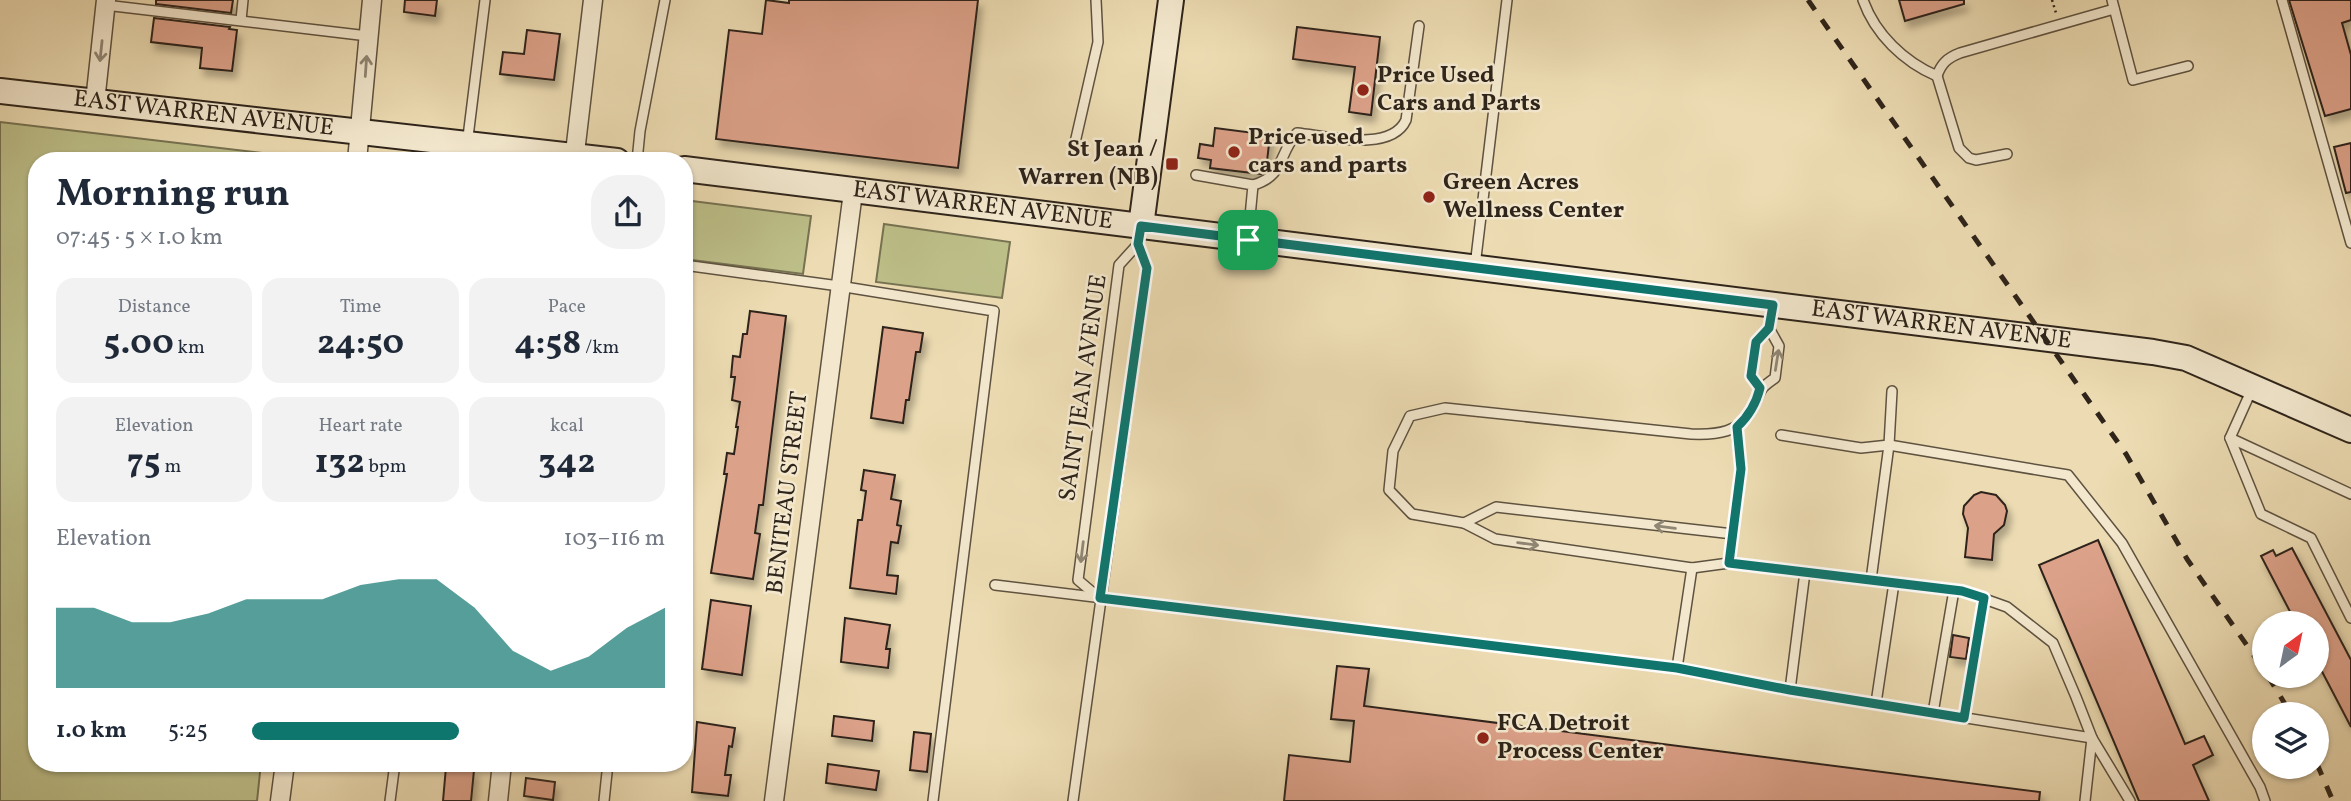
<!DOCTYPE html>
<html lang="en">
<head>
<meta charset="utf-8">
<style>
	body { margin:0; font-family:Vollkorn,serif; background:#f2f2f3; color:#1f2937; height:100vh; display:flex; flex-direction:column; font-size:26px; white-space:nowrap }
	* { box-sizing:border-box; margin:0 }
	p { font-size:23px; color:#747a83 }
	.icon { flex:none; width:38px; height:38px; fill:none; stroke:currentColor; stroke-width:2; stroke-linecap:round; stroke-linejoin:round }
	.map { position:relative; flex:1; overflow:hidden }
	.side { position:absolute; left:28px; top:152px; width:665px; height:620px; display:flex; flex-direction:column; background:#fff; border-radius:28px; box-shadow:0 2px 5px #0004 }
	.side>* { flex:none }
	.needle { width:46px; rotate:33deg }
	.controls { position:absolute; left:2252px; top:611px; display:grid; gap:14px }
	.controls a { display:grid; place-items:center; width:77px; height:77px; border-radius:50%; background:#fff; box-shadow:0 2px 5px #0004; font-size:35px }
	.pin { position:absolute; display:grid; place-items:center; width:60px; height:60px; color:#fff; margin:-30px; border-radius:14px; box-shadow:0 4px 10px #0006 }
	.round { display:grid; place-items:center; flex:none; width:74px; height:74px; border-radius:28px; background:#f2f2f3 }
	.head { display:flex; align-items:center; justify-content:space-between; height:119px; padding:0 28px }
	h1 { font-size:38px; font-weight:700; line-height:52px }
	.stats { display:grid; grid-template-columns:repeat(3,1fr); gap:10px; height:119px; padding:7px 28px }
	.stats div { display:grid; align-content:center; border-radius:18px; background:#f2f2f3; text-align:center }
	.stats b { font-size:35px; font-weight:700 }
	.stats small { font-size:19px; font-weight:400 }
	.stats p { font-size:19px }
	.chart { height:196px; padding:14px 28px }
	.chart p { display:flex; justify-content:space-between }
	.chart svg { width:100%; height:126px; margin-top:7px; fill:#0f766e; opacity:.7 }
	ul { padding:0 28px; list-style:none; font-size:23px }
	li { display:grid; grid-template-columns:112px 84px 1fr; align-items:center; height:52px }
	li i { height:18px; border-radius:9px; background:#0f766e }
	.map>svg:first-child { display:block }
</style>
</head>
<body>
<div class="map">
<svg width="2351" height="801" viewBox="0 0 2351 801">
	<defs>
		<filter id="shadow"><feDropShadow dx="4" dy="7" stdDeviation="3.5" flood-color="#0004"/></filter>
	</defs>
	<rect width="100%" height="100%" fill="#eddcb3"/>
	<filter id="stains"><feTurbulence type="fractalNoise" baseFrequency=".00286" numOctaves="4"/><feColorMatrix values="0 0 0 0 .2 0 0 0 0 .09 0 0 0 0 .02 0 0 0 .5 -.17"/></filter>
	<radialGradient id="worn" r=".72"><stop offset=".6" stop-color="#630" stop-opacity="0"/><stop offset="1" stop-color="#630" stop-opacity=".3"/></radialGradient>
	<!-- green -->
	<g fill="#bdbf89" stroke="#767252" stroke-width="2">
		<path d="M 0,122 L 329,161 L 37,161 L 37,763 L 261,763 L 257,801 L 0,801 Z"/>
		<path d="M 684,200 L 811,216 L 803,274 L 684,259 Z"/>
		<path d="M 884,224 L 1010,242 L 1002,298 L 876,282 Z"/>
	</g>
	<!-- building -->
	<g fill="#dca189" stroke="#2e241a" stroke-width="2" filter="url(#shadow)">
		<path d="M 156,0 L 233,0 L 231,13 L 156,4 Z"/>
		<path d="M 405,0 L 437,0 L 435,16 L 404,12 Z"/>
		<path d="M 766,0 L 789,3 L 789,0 L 978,0 L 958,168 L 716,139 L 729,30 L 762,34 Z"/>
		<path d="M 1899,0 L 1964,0 L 1964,4 L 1905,21 Z"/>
		<path d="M 2289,0 L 2351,0 L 2351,20 L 2342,23 L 2351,55 L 2351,109 L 2325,116 Z"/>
		<path d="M 154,18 L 230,27 L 229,29 L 237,30 L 232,71 L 200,68 L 202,48 L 151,42 Z"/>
		<path d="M 1297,27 L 1380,37 L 1371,115 L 1349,112 L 1355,67 L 1293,59 Z"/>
		<path d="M 527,30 L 560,34 L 554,80 L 500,74 L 503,52 L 524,54 Z"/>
		<path d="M 1215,128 L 1270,135 L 1266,170 L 1261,174 L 1210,168 L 1211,160 L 1198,158 L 1200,144 L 1213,146 Z"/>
		<path d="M 2351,143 L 2351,192 L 2346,193 L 2334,147 Z"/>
		<path d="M 750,311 L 786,316 L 766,480 L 763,505 L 759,505 L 755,533 L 760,534 L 753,579 L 711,573 L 727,474 L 724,474 L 727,453 L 734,454 L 738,427 L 736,427 L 740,402 L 732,400 L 735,377 L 731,377 L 733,356 L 740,357 L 743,334 L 747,334 Z"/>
		<path d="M 883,327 L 923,333 L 920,352 L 916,352 L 909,400 L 906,400 L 903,423 L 871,418 Z"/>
		<path d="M 864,470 L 895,475 L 891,499 L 901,501 L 897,525 L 901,526 L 898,543 L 891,542 L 887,575 L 898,576 L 896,594 L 850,588 L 858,520 L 862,520 L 866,491 L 861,490 Z"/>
		<path d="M 1981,492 L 1996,495 L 2005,505 L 2007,511 L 2004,525 L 1994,534 L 1992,560 L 1965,557 L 1968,528 L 1963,514 L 1964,506 L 1974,495 Z"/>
		<path d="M 2098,540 L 2185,744 L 2204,736 L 2213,755 L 2193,765 L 2209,801 L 2139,801 L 2039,565 Z"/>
		<path d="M 2292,548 L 2351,660 L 2351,727 L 2317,662 L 2317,623 L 2296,623 L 2261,556 L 2273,550 L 2276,556 Z"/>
		<path d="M 711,600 L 751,606 L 742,675 L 702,669 Z"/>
		<path d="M 845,618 L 890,625 L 886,649 L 890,649 L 888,668 L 841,662 Z"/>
		<path d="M 1953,635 L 1969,638 L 1966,659 L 1950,657 Z"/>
		<path d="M 1337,666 L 1369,669 L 1364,706 L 2040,792 L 2039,801 L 1284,801 L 1289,755 L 1350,762 L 1354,721 L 1331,719 Z"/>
		<path d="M 834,716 L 874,721 L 872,741 L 832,736 Z"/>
		<path d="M 697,722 L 735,728 L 732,747 L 729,746 L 725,775 L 731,775 L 728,796 L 692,792 Z"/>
		<path d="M 914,732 L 931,734 L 927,772 L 910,770 Z"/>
		<path d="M 828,764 L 879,771 L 876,790 L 826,783 Z"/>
		<path d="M 446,767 L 474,770 L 471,801 L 443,801 Z"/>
		<path d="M 526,778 L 555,782 L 553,800 L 524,796 Z"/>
	</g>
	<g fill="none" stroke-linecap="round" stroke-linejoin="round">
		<defs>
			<g id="lane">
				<path d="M 1863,0 C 1875,34 1904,62 1937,76 C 1941,64 1947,58 1960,53 L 2114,9"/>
				<path d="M 2112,0 L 2133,80 L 2188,66"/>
				<path d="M 2282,0 L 2351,243"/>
				<path d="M 105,5 L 368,36"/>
				<path d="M 241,20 L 243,0"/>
				<path d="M 1937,76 L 1959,148 L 1969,158 L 1976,160 L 2007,154"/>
				<path d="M 1074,147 L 1098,42 L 1096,0"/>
				<path d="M 465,161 L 485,0"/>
				<path d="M 637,161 L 640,131 L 665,0"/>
				<path d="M 1196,175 L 1253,185 L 1248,238"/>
				<path d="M 1253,185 C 1285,176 1278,154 1297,133 C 1327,136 1391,153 1406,120 L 1419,26"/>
				<path d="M 684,265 L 839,286 L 994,311 L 933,801"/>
				<path d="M 1475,266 L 1507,0"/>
				<path d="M 1769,328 L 1779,346 L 1775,378 C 1756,391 1763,390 1753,408 C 1740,433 1717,435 1691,434 L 1445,408 L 1410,416 L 1393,451 L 1389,490 L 1412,514 L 1464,523 L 1495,539 L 1692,568 L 1729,563 L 1962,591 L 2007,607 L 2053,643 L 2076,697 L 2092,738 L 2085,801"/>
				<path d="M 1760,388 L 1751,376 L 1756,342 L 1769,328 L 1772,307"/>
				<path d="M 2252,389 L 2230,438 L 2261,514 L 2311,538 L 2351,618"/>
				<path d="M 1781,435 L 1861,448 L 1889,445 L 2068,475 L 2122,543 L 2260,787 L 2265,801"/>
				<path d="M 2230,438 L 2351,494"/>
				<path d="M 1464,523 L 1496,507 L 1733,534"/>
				<path d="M 1729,563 L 1741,469 L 1736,427"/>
				<path d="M 1871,580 L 1889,445 L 1892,391"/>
				<path d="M 995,585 L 1677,668 L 1790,690 L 2092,738 L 2130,801"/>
				<path d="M 1098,597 L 1078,580 L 1119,265 L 1138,244"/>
				<path d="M 1677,668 L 1692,568"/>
				<path d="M 1790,690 L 1805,572"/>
				<path d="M 1876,703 L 1894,583"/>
				<path d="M 1933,713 L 1954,590"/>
				<path d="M 1964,718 L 1984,598"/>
				<path d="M 390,801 L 395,763"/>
				<path d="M 604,801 L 608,763"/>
				<path d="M 1073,801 L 1147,268 L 1138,244 L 1141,229"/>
			</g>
			<g id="street">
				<path d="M 95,102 L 106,0"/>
				<path d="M 357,161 L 372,0"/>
				<path d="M 574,161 L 593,0"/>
				<path d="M 280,801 L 285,763"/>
				<path d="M 498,801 L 502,763"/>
				<path d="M 774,801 L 853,192"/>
			</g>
			<g id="secondary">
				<path id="s1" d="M 0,91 L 617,161"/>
				<path id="s2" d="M 684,169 L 2153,352 L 2186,358 L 2351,430"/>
				<path d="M 1141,226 L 1171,0"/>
			</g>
		</defs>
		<!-- lane casing -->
		<use href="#lane" stroke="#5e5240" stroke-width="12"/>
		<!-- street casing -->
		<use href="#street" stroke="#5e5240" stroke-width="21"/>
		<!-- secondary casing -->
		<use href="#secondary" stroke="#2e241a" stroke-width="28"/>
		<!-- path -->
		<path stroke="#2e241a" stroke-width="2.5" stroke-dasharray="2 3.5" stroke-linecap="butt" d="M 2052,0 L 2056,13"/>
		<!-- lane -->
		<use href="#lane" stroke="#f3e8ce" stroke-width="9"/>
		<!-- street -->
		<use href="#street" stroke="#f3e8ce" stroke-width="18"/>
		<!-- secondary -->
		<use href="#secondary" stroke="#f3e8ce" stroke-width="24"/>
		<!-- rail -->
		<g stroke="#2e241a" stroke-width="5" stroke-dasharray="12 12" stroke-linecap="butt">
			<path d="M 1808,0 L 2126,454 L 2187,559 L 2264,670"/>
			<path d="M 2268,676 L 2291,714"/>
			<path d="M 2317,764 L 2333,801"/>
		</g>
	</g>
	<!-- one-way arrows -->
	<defs><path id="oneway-shaft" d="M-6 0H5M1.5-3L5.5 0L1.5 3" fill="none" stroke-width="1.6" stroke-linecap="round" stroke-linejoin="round" transform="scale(1.75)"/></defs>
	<g stroke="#908674">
		<use href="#oneway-shaft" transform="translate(101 51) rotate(96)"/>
		<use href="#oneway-shaft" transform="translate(366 66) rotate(-86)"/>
		<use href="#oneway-shaft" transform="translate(1777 360) rotate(-81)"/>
		<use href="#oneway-shaft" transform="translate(1665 527) rotate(-173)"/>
		<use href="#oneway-shaft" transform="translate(1528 544) rotate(8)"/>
		<use href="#oneway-shaft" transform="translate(1082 552) rotate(97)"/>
	</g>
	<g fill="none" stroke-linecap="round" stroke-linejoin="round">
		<defs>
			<path id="route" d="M 1141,226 L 1773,305 L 1769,328 L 1756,342 L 1751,376 L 1760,388 C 1756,404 1749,416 1737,427 L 1741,469 L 1729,563 L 1962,591 L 1984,598 L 1964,718 L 1790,690 L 1677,668 L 1100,598 L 1147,268 L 1138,244 Z"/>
		</defs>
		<!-- route casing -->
		<use href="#route" stroke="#fff" stroke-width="14"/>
		<!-- route -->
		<use href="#route" stroke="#0f766e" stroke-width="9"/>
	</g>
	<!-- markers -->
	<g fill="#8f2418" stroke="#f3e8ce" stroke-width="2.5">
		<circle cx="1363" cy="90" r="7"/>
		<circle cx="1234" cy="152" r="7"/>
		<rect x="1165" y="157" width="14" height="14" rx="3.5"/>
		<circle cx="1429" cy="197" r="7"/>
		<circle cx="1483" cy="738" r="7"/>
	</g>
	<g text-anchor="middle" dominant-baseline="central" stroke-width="5" stroke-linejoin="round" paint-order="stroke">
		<!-- poi labels -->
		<g font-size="24" font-weight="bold" fill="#2e241a" stroke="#f3e8ce" text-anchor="start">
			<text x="1377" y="76">Price Used<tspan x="1377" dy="28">Cars and Parts</tspan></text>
			<text x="1248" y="138">Price used<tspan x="1248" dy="28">cars and parts</tspan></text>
			<text x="1158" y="150" text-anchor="end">St Jean /<tspan x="1158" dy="28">Warren (NB)</tspan></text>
			<text x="1443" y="183">Green Acres<tspan x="1443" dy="28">Wellness Center</tspan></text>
			<text x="1497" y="724">FCA Detroit<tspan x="1497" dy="28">Process Center</tspan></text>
		</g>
		<!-- street labels -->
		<g font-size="24" fill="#2e241a" stroke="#f3e8ce">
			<text stroke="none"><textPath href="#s1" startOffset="205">EAST WARREN AVENUE</textPath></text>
			<text stroke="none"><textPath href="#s2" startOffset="301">EAST WARREN AVENUE</textPath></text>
			<text stroke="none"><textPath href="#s2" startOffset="1267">EAST WARREN AVENUE</textPath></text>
			<text transform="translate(1084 388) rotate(-82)">SAINT JEAN AVENUE</text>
			<text transform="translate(788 493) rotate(-83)">BENITEAU STREET</text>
		</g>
	</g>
	<rect width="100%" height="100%" filter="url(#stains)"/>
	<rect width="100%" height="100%" fill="url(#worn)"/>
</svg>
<div class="controls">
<a><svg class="needle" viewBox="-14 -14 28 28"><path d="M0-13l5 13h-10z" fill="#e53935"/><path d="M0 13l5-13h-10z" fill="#747a83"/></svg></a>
<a><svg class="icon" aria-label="layers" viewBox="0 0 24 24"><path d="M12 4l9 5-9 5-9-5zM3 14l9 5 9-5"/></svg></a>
</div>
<div class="pin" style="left:1248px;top:240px;background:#1e9e55"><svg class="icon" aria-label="arrive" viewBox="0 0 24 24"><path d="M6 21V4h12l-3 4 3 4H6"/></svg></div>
<section class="side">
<div class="head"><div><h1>Morning run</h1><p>07:45 · 5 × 1.0 km</p></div><a class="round"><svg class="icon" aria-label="share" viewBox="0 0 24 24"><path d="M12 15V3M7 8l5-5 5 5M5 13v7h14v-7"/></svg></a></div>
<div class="stats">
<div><p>Distance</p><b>5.00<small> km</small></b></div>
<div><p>Time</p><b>24:50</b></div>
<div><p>Pace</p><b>4:58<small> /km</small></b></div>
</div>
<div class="stats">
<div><p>Elevation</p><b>75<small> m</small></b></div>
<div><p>Heart rate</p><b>132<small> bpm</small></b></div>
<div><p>kcal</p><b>342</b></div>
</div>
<div class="chart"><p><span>Elevation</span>103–116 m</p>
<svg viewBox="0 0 160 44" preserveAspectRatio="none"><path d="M0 44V16L10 16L20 21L30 21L40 18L50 13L60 13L70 13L80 8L90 6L100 6L110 16L120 31L130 38L140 33L150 23L160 16V44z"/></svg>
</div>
<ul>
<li><b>1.0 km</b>5:25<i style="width:50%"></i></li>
</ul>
</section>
</div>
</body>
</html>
